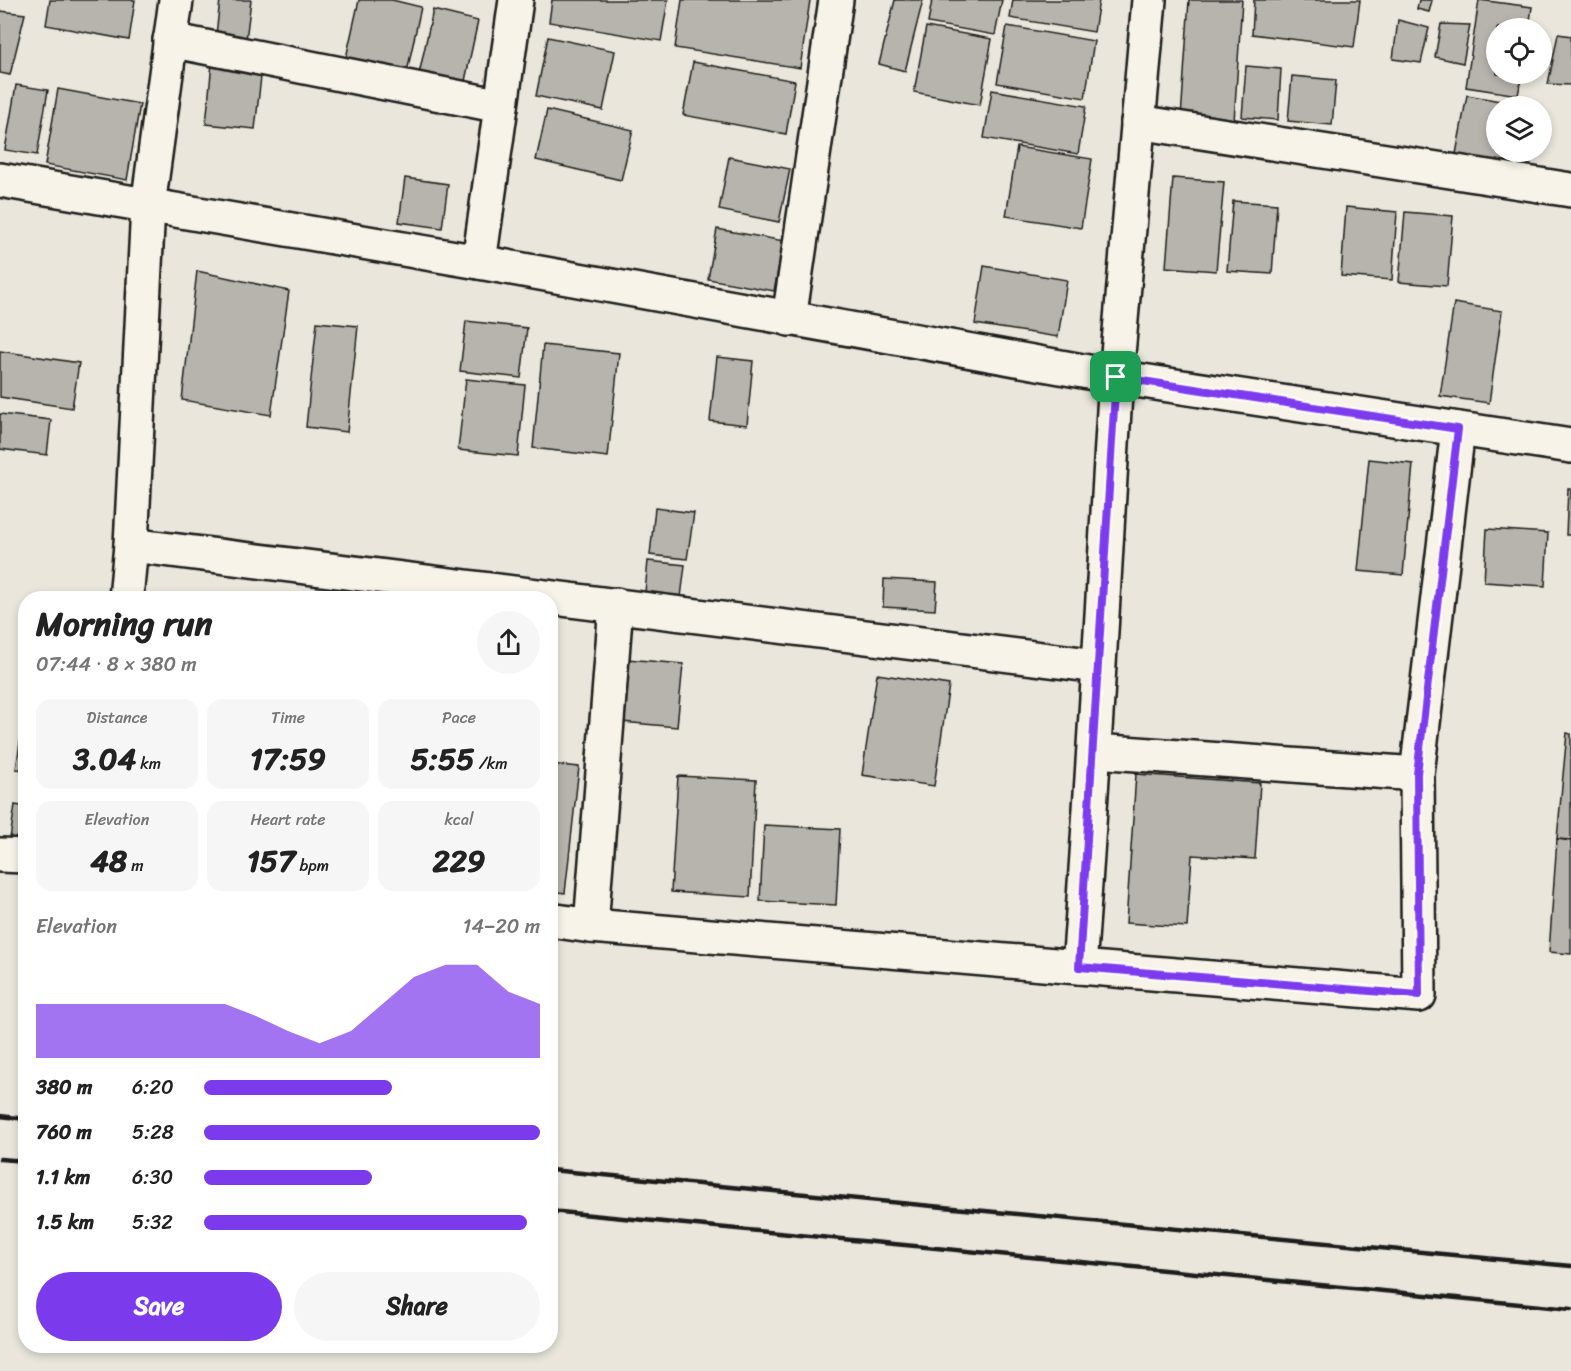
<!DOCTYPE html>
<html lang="en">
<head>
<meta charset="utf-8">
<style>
	body { margin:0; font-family:Sriracha,sans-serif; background:#f6f6f6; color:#222; height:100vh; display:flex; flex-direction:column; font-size:22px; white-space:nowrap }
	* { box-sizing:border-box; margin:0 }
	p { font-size:20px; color:#767676 }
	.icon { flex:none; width:33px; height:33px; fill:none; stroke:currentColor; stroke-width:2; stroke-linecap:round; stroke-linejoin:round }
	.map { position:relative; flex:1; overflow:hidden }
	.sheet { position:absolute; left:18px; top:591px; width:540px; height:762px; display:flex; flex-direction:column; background:#fff; border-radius:24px; box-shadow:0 3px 9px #0003 }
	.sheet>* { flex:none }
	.buttons { position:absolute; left:1486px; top:18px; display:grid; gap:12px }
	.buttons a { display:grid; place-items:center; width:66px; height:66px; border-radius:50%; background:#fff; box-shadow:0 3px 9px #0003; font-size:30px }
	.pin { position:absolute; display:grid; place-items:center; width:51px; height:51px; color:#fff; margin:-26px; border-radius:12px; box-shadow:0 3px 9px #0006 }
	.round { display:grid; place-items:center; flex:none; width:63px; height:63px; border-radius:32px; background:#f6f6f6 }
	.headline { display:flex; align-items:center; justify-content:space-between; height:102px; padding:0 18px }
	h1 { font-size:33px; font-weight:800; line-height:45px }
	.metrics { display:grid; grid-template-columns:repeat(3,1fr); gap:9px; height:102px; padding:6px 18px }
	.metrics div { display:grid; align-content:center; border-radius:15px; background:#f6f6f6; text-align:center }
	.metrics b { font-size:30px; font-weight:800 }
	.metrics small { font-size:16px; font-weight:400 }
	.metrics p { font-size:16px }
	.chart { height:168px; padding:12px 18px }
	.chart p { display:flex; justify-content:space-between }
	.chart svg { width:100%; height:108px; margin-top:6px; fill:#7c3aed; opacity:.7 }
	.button { display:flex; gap:12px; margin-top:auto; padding:12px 18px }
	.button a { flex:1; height:69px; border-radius:36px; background:#7c3aed; color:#fff; font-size:24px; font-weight:800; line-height:69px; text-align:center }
	.button a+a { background:#f6f6f6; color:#222 }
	ul { padding:0 18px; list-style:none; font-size:20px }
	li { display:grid; grid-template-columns:96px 72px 1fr; align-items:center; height:45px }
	li i { height:15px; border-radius:8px; background:#7c3aed }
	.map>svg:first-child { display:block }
</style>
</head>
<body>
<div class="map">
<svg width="1571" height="1371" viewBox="0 0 1571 1371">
	<rect width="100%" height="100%" fill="#eae6dc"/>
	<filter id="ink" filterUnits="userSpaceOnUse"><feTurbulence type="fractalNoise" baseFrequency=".0167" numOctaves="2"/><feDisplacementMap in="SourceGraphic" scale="12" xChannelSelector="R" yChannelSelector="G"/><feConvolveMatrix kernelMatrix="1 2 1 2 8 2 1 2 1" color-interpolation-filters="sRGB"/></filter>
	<g filter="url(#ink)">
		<!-- building -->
		<g fill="#b6b4ac" stroke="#1c1c1c" stroke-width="1.5">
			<path d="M 50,0 L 135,0 L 129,40 L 46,25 Z"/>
			<path d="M 220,0 L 251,0 L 245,48 L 215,44 Z"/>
			<path d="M 359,0 L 392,0 L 421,7 L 407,72 L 346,58 Z"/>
			<path d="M 552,0 L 668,0 L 661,41 L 549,22 Z"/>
			<path d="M 682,0 L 810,0 L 800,68 L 675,48 Z"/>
			<path d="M 895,0 L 923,0 L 905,71 L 879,64 Z"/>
			<path d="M 932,0 L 1002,0 L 995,35 L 928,23 Z"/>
			<path d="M 1013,0 L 1099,0 L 1094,32 L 1010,18 Z"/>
			<path d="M 1189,0 L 1242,0 L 1234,121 L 1181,118 Z"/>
			<path d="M 1254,0 L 1360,0 L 1354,47 L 1252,34 Z"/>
			<path d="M 1419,0 L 1432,0 L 1429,12 L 1417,9 Z"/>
			<path d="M 1479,0 L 1532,7 L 1529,28 L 1497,28 L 1497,74 L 1522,74 L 1518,95 L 1466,87 Z"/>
			<path d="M 433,10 L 478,21 L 463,90 L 418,79 Z"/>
			<path d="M 0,11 L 25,14 L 10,75 L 0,73 Z"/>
			<path d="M 1398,20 L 1429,28 L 1421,63 L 1393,59 Z"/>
			<path d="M 1441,24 L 1470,25 L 1463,63 L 1435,57 Z"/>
			<path d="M 1007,26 L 1094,41 L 1085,98 L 997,83 Z"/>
			<path d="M 926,27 L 992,39 L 980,105 L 914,92 Z"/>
			<path d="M 1558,34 L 1571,36 L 1571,85 L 1548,84 Z"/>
			<path d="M 548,37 L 615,51 L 603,110 L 536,96 Z"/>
			<path d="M 693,62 L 795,81 L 786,134 L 683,115 Z"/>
			<path d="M 212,63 L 262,68 L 255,129 L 206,124 Z"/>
			<path d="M 1246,66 L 1281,69 L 1278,120 L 1242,117 Z"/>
			<path d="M 1292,76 L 1336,80 L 1332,125 L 1288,121 Z"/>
			<path d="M 16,85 L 48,90 L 37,155 L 5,150 Z"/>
			<path d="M 58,89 L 140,104 L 127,180 L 45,165 Z"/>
			<path d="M 992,90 L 1086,106 L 1078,154 L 984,138 Z"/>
			<path d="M 1467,95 L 1517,104 L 1516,106 L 1497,106 L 1497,152 L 1508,152 L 1506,163 L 1456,154 Z"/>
			<path d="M 547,110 L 633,130 L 621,180 L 536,160 Z"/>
			<path d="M 1017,147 L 1092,159 L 1081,228 L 1006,216 Z"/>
			<path d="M 729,157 L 790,169 L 779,222 L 719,210 Z"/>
			<path d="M 405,178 L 448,184 L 442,228 L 399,222 Z"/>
			<path d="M 1173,178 L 1224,182 L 1216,271 L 1166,267 Z"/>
			<path d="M 1233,201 L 1277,204 L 1272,274 L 1227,271 Z"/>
			<path d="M 1346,207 L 1397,212 L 1392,280 L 1341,276 Z"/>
			<path d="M 1405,212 L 1453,216 L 1447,286 L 1399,282 Z"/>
			<path d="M 717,229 L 784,241 L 774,291 L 708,279 Z"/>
			<path d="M 984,266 L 1067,280 L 1058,337 L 975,324 Z"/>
			<path d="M 197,271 L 289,291 L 271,415 L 182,400 Z"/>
			<path d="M 1454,303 L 1502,311 L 1489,403 L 1440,396 Z"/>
			<path d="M 466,321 L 527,328 L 521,378 L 460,371 Z"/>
			<path d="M 317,322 L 358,326 L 347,432 L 306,427 Z"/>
			<path d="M 543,345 L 619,353 L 608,457 L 533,448 Z"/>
			<path d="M 0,351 L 79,363 L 72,408 L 0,397 Z"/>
			<path d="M 717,357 L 753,361 L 747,425 L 710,421 Z"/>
			<path d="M 466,379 L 525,385 L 518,456 L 458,450 Z"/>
			<path d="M 0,414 L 51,420 L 47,455 L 0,449 Z"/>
			<path d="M 1369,459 L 1413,464 L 1403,575 L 1358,571 Z"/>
			<path d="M 1568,489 L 1571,489 L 1571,535 L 1566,535 Z"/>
			<path d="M 655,508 L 694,513 L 687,559 L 650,555 Z"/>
			<path d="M 1487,529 L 1548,533 L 1545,586 L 1484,582 Z"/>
			<path d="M 648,561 L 685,565 L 681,597 L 645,592 Z"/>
			<path d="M 884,579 L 937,582 L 935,610 L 883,607 Z"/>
			<path d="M 627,659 L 683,664 L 677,727 L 622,722 Z"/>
			<path d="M 877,674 L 949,685 L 934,786 L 862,775 Z"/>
			<path d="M 25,710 L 26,710 L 26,770 L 16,769 Z"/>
			<path d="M 1567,733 L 1571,734 L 1571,840 L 1557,839 Z"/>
			<path d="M 550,764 L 579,767 L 565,893 L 550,891 Z"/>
			<path d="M 1136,774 L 1260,783 L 1255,859 L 1192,855 L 1187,927 L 1126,923 Z"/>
			<path d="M 678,776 L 756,780 L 750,897 L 671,892 Z"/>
			<path d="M 15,805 L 26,807 L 26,842 L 10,839 Z"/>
			<path d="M 764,825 L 840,829 L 836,905 L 760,901 Z"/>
			<path d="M 1557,839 L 1571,841 L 1571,954 L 1549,952 Z"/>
		</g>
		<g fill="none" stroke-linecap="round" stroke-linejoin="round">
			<defs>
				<g id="minor">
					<path d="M 1149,0 L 1116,377 L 1571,446"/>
					<path d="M 170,40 L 501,106"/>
					<path d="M 1138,122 L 1571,190"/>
					<path d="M 0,180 L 479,262 L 1116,377 C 1104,574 1094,771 1079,967 L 1419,995 L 1417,774"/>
					<path d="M 479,262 L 516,0"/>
					<path d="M 789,319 L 836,0"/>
					<path d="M 131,545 L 148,206 L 176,0"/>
					<path d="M 126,598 L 131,545 L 1098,666"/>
					<path d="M 1095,751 L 1417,774 L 1458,429"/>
					<path d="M 0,855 L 26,856"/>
					<path d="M 550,920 L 591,926 L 1079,967"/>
					<path d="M 591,926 L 616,605"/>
				</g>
			</defs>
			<!-- minor casing -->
			<use href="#minor" stroke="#1c1c1c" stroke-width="38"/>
			<!-- minor -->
			<use href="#minor" stroke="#f7f3e8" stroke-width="33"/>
			<!-- rail -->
			<g stroke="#1c1c1c" stroke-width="4.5">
				<path d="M 0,1116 L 26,1119"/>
				<path d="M 0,1159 L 26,1161"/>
				<path d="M 550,1170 L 1571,1266"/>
				<path d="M 550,1211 L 1571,1309"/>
			</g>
		</g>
	</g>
	<g fill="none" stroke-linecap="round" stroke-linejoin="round" filter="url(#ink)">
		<defs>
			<path id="route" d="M 1116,377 L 1458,429 L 1417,774 L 1419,995 L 1079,967 C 1093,771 1104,574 1116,377 Z"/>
		</defs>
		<!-- route casing -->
		<use href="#route" stroke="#fff" stroke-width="12"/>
		<!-- route -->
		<use href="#route" stroke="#7c3aed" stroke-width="8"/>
	</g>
</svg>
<div class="buttons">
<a><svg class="icon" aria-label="locate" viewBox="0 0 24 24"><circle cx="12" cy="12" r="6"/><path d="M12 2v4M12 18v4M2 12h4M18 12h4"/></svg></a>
<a><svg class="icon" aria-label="layers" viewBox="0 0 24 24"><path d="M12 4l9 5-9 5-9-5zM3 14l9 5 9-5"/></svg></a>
</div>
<div class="pin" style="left:1116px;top:377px;background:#1e9e55"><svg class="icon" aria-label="arrive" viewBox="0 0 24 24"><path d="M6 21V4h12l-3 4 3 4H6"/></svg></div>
<section class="sheet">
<div class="headline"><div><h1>Morning run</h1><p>07:44 · 8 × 380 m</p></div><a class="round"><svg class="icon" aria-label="share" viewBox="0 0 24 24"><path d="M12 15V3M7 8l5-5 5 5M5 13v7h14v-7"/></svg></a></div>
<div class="metrics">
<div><p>Distance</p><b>3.04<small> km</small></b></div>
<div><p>Time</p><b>17:59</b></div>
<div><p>Pace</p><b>5:55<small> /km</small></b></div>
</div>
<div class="metrics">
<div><p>Elevation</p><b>48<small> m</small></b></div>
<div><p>Heart rate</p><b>157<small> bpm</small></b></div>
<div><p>kcal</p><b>229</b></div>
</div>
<div class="chart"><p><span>Elevation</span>14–20 m</p>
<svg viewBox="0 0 160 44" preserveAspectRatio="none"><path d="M0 44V22L10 22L20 22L30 22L40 22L50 22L60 22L70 27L80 33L90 38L100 33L110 22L120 11L130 6L140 6L150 17L160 22V44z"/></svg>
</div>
<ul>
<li><b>380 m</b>6:20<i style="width:56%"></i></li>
<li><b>760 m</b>5:28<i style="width:100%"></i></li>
<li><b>1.1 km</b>6:30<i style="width:50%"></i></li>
<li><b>1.5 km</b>5:32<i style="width:96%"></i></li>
</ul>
<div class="button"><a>Save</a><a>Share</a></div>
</section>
</div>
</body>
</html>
